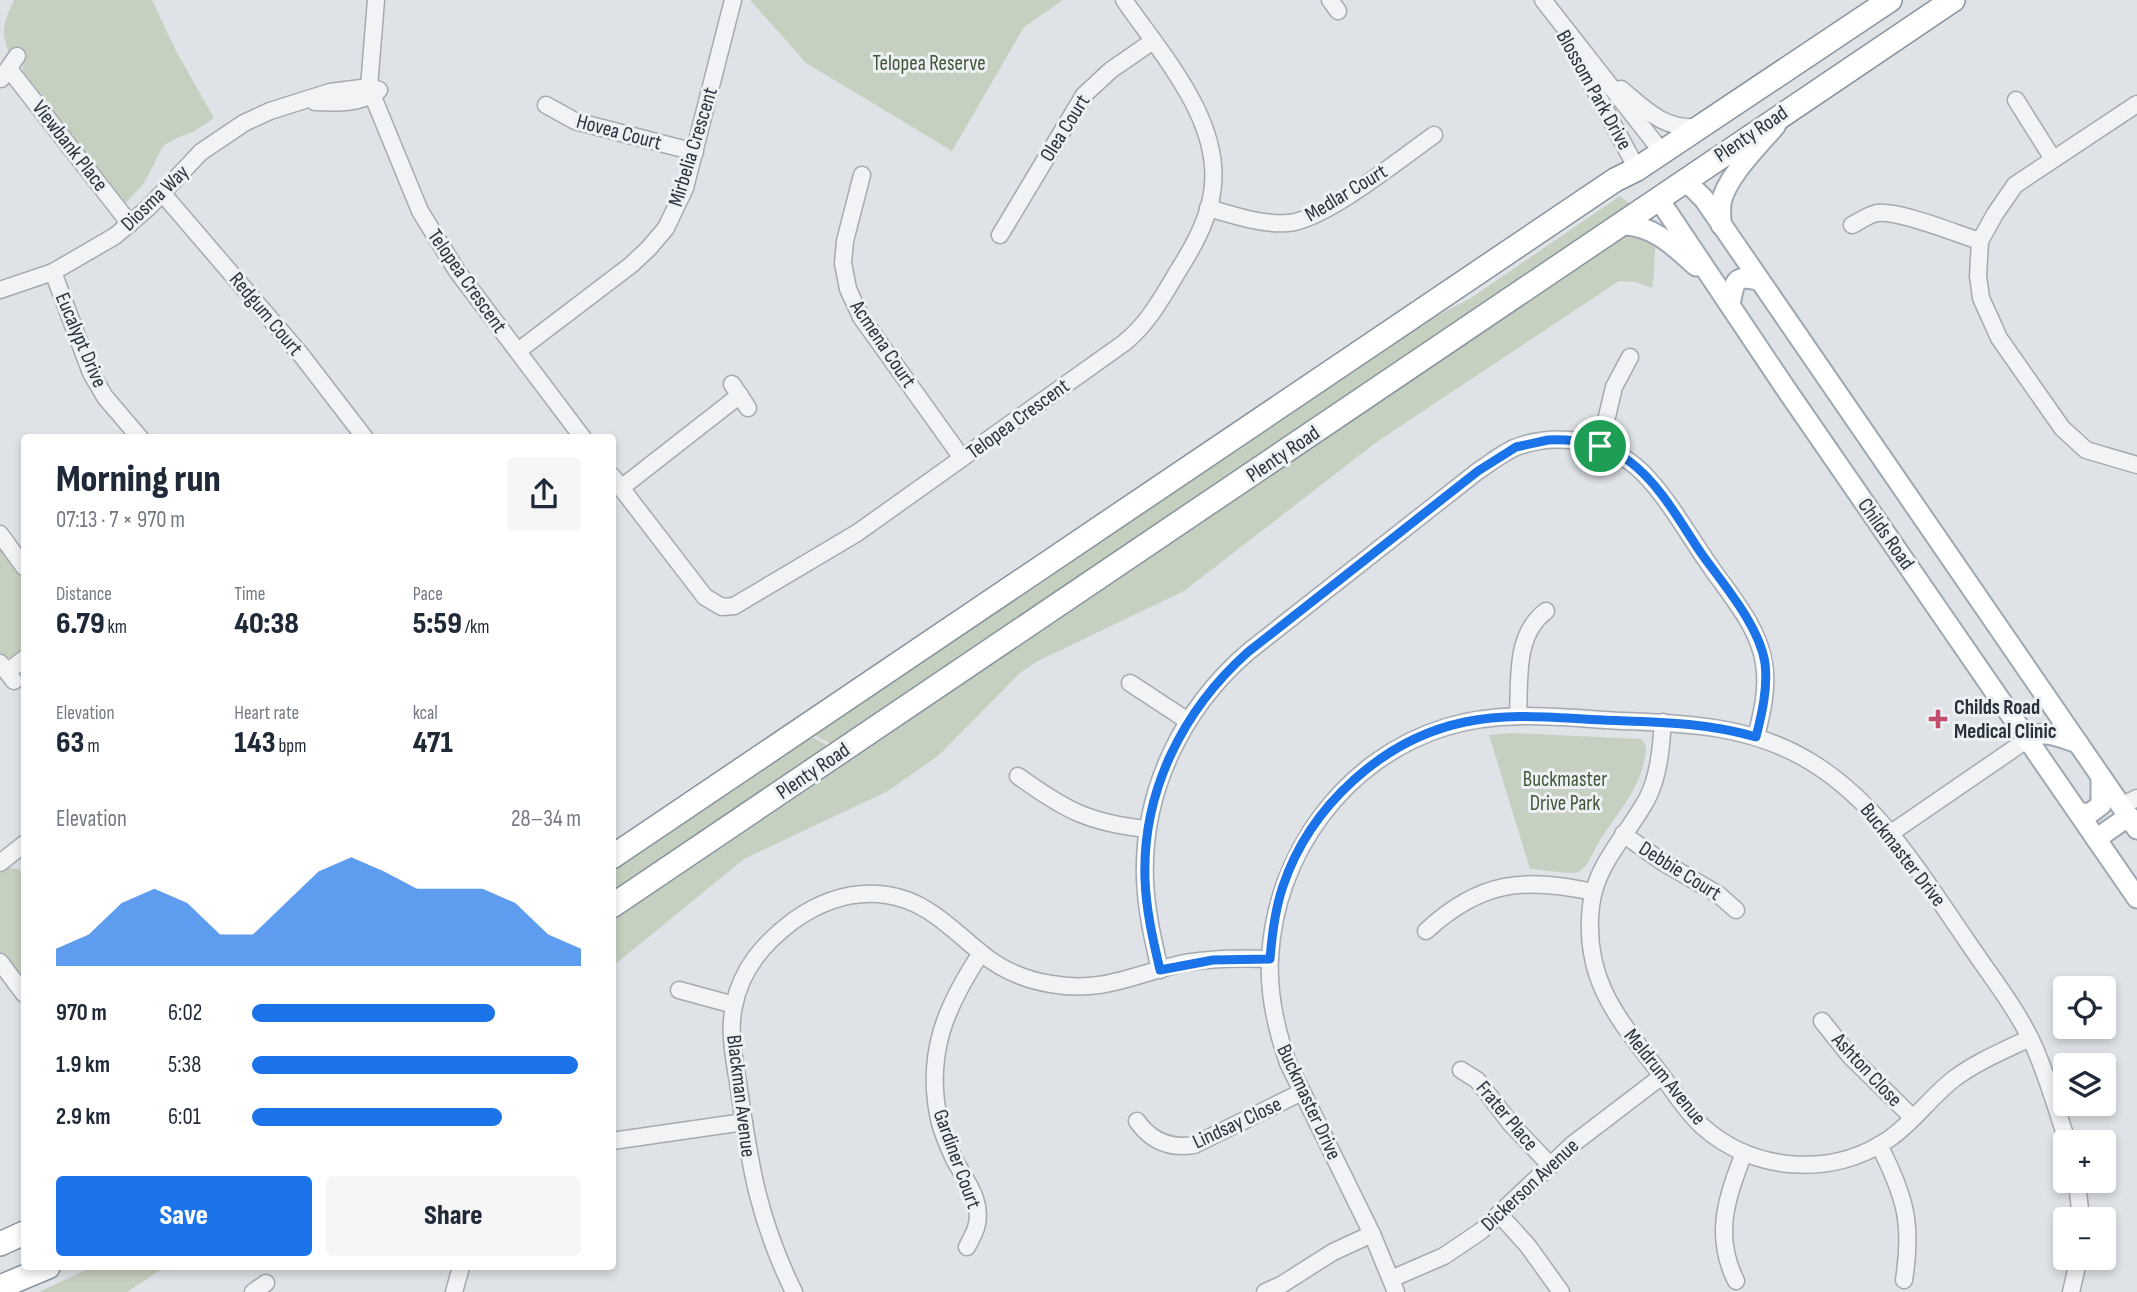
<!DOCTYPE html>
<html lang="en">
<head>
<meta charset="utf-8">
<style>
	body { margin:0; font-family:"Sofia Sans Condensed",sans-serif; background:#f6f6f7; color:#1f2937; height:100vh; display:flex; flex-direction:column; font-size:26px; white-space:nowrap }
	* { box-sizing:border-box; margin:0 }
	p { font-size:23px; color:#747a83 }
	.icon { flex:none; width:38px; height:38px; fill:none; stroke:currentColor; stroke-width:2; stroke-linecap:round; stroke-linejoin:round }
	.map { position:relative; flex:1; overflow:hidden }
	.drawer { position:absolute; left:21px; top:434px; width:595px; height:836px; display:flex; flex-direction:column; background:#fff; border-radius:7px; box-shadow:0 4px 10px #0003 }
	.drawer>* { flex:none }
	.tools { position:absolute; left:2053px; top:976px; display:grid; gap:14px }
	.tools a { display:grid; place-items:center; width:63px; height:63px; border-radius:7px; background:#fff; box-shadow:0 4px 10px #0003; font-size:35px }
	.pin { position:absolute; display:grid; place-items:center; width:60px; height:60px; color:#fff; margin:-30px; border:4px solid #fff; border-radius:50%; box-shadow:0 2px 7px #0007 }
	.round { display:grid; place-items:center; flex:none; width:74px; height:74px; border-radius:7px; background:#f6f6f7 }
	.overview { display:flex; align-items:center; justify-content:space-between; height:119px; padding:0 35px }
	h1 { font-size:38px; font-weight:800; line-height:52px }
	.stats { display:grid; grid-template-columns:repeat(3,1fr); gap:10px; height:119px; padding:7px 35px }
	.stats div { display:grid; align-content:center }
	.stats b { font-size:30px; font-weight:800 }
	.stats small { font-size:19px; font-weight:400 }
	.stats p { font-size:19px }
	.chart { height:196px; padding:14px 35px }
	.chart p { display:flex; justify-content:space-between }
	.chart svg { width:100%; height:126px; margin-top:7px; fill:#1a73e8; opacity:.7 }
	.button { display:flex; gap:14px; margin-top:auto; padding:14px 35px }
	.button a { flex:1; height:80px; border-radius:7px; background:#1a73e8; color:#fff; font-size:28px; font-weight:800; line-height:80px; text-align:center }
	.button a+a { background:#f6f6f7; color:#1f2937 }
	ul { padding:0 35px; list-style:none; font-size:23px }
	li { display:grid; grid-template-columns:112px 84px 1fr; align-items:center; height:52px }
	li i { height:18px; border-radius:9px; background:#1a73e8 }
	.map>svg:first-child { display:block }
</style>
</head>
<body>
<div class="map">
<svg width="2137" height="1292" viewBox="0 0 2137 1292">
	<rect width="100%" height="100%" fill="#dfe3e7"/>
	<!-- green -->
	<g fill="#c6d0c0">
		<path d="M 14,0 L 152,0 L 176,51 L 214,118 L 195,131 L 177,138 L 163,146 L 144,183 L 125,204 L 122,202 L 22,77 L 23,62 L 13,50 L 10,55 C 0,31 3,24 14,0 Z"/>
		<path d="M 750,0 L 1063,0 L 1024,27 L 952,151 L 806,63 Z"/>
		<path d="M 1620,196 L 1630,204 L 1622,211 L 832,744 L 814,735 L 1425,322 L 1471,298 Z"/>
		<path d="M 1653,218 L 1661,227 C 1651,245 1657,268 1652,288 L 1635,282 L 1619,281 L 1378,441 L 1184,591 L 1036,662 L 1020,673 L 939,755 L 888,791 L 744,859 L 613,966 L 613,921 Z"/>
		<path d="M 0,546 L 24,576 L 24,653 L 12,658 L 0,658 Z"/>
		<path d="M 1512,733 L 1641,739 L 1646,746 C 1645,785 1618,811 1599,842 C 1592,852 1589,867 1578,872 C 1568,875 1542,869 1530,869 L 1489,735 Z"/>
		<path d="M 810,736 L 829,746 L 613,892 L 613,870 Z"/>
		<path d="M 8,868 L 18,869 L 24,875 L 24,987 L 0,955 L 0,872 Z"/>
		<path d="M 92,1267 L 165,1267 L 127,1292 L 39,1292 Z"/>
	</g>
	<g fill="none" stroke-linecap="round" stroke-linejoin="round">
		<defs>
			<g id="minor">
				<path d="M 376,0 L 369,87 L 420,211 L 457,271 L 583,438"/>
				<path d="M 1330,0 L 1338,11"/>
				<path d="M 1543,0 L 1662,152"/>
				<path d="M 1577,57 L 1637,169"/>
				<path d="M 9,69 L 130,224"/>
				<path d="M 1,79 L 17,56"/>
				<path d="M 1621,89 C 1645,109 1664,130 1698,127"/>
				<path d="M 2016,100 L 2053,159"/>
				<path d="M 315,102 C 337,103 360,104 378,91"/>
				<path d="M 2137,104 L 2015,185 L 1995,214 L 1980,241 L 1978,276 L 1981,298 L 1999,338 L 2062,428 L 2086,450 L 2137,465"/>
				<path d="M 546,105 L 575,121 L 695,152"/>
				<path d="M 862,175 L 845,241 L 843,263 L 848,289 L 861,317 L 962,458"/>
				<path d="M 163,194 L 302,356 L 365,438"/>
				<path d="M 1208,208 C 1234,215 1261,225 1288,223 C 1325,220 1400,159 1434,135"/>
				<path d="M 1852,225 C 1860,221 1868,215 1877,213 C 1899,210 1957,234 1980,241"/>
				<path d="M 1000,235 L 1084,95 L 1111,70 L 1153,41"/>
				<path d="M 53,272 L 91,373 L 105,397 L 140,438"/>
				<path d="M 0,290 L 53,272 L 115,236 L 148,208 L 201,152 L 244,123 L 270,111 L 330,92 L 369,87 L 379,90"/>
				<path d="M 518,351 L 631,265 L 649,248 L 666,228 L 685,188 L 733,0"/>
				<path d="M 732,384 L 748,408"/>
				<path d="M 1600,446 L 1614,387 L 1630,357"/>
				<path d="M 612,476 L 705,597 L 722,607 L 734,606 L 857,533 L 1124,343 C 1150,322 1164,294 1181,266 C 1195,244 1208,220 1212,193 C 1224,122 1161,54 1124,0"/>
				<path d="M 621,488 L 740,395"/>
				<path d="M 0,534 L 24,567"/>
				<path d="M 0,663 L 14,681"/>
				<path d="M 8,671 L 24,659"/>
				<path d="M 1130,683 L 1188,721"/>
				<path d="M 1518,716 C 1520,680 1514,635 1546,611"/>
				<path d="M 1663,722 C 1661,748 1659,776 1647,799 C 1627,836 1596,863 1591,906 C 1583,977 1615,1015 1656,1068 C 1671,1087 1684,1109 1702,1126 C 1753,1172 1832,1178 1889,1139 C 1914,1122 1931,1096 1955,1078 C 1978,1061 2005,1050 2030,1038"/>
				<path d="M 1018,776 C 1065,810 1089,823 1147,829"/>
				<path d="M 2121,806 L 2137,798"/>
				<path d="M 1891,833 L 2028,739"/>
				<path d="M 1623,834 L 1661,861 L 1719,895 L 1736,910"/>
				<path d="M 0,863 L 24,844"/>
				<path d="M 1426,931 C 1480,881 1523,877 1593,892"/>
				<path d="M 0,962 L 24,994"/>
				<path d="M 1160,970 C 1153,940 1146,910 1145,879 C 1142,791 1182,709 1248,652 L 1478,471 C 1490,463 1501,454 1514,448 C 1556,431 1609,440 1642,472 C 1668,498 1687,533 1708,563 C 1728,593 1759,626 1764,664 C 1768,689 1762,713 1756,737"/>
				<path d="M 679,990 L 734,1005"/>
				<path d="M 1822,1021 L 1850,1056 L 1913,1118"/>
				<path d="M 1461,1070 L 1477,1080 L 1511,1124 L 1550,1165"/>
				<path d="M 1137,1121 C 1151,1141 1170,1149 1194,1145 L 1302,1092"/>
				<path d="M 612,1141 L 744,1122"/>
				<path d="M 1879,1145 C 1905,1196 1913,1223 1904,1280"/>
				<path d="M 2077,1181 L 2081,1220"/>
				<path d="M 1500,1215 L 1528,1246 L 1561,1292"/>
				<path d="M 967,1247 C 970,1241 974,1234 976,1228 C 984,1201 965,1180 954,1159 C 948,1146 942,1132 939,1119 C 925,1054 946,1006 981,953"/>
				<path d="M 1391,1279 L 1444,1256 L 1481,1231 L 1573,1144 L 1662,1076"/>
				<path d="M 1736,1281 C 1713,1235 1727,1197 1744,1153"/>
				<path d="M 253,1292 L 266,1283"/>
				<path d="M 454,1292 L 461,1267"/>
				<path d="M 794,1292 C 759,1221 750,1167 739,1089 C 735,1062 728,1033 734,1006 C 741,969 764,943 793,921 C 821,901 853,890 887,895 C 927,901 950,928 980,952 C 1000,969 1026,980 1051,984 C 1103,993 1132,975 1180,964 C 1209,958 1240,958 1270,959"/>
				<path d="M 1265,1292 L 1281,1285 L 1333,1252 L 1372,1234"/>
				<path d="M 1396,1292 L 1372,1234 L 1288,1063 C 1276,1029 1268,994 1270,958 C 1275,854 1345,758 1446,727 C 1503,709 1564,718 1622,721 C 1687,723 1753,726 1811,762 C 1880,804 1922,876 1967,941 C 1989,974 2015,1006 2032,1042 C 2047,1074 2056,1109 2068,1143"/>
				<path d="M 2071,1292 L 2079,1258"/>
			</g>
			<g id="major">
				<path d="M 1685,180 L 1704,199 L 2137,829"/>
				<path d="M 1658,198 L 1786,389 L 2137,898"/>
				<path d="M 1621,225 C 1652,224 1674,246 1696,266"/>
				<path d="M 1721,225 C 1721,218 1720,210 1721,203 C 1726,177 1759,145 1776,125"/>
				<path d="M 1730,304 C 1735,283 1733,274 1758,280"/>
				<path d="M 2028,739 C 2043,728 2062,738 2078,743"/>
				<path d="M 2078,812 L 2089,814 L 2101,805 L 2101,777"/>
				<path d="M 2096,839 L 2129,816"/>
			</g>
			<g id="highway">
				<path d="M 612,857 L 1615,180 L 1637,169 L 1890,0"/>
				<path d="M 612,906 L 1953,0"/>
				<path d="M 0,1244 L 24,1233"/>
				<path d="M 0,1287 L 48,1267"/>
			</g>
		</defs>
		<!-- minor casing -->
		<use href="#minor" stroke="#a5aab0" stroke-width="19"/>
		<!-- major casing -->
		<use href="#major" stroke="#9fa8b1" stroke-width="23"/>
		<!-- highway casing -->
		<use href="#highway" stroke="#87929c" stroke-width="26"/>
		<!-- minor -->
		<use href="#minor" stroke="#f1f3f5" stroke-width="16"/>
		<!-- major -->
		<use href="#major" stroke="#fff" stroke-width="19"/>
		<!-- highway -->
		<use href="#highway" stroke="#fff" stroke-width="23"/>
	</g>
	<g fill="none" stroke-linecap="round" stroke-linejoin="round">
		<defs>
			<path id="route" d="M 1548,440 C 1576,439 1606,444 1629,461 C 1660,484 1680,522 1701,553 C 1723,584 1759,625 1765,663 C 1768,688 1762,713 1756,737 C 1706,722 1655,722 1603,720 C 1557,718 1511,712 1465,722 C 1383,739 1310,806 1283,886 C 1275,909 1272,934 1270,959 L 1213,960 L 1160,970 C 1153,940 1146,910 1145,879 C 1142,791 1183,710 1248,652 L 1478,471 L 1516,447 Z"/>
		</defs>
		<!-- route casing -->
		<use href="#route" stroke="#fff" stroke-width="14"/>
		<!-- route -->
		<use href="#route" stroke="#1a73e8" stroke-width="9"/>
	</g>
	<!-- markers -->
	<path fill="#c14e6d" stroke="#eef1f4" stroke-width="2.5" d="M1934.5 708.5h7v7h7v7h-7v7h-7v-7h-7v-7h7z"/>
	<g text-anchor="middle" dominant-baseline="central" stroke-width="6" stroke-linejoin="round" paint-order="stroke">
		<!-- park labels -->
		<g font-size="21" fill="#415638" stroke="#eef1f4">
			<text x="929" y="63">Telopea Reserve</text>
			<text x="1565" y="779">Buckmaster<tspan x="1565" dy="24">Drive Park</tspan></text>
		</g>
		<!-- street labels -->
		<g font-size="21" fill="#29323c" stroke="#eef1f4">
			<text transform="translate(1594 90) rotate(61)">Blossom Park Drive</text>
			<text transform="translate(1065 128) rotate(-58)">Olea Court</text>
			<text transform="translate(619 132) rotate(15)">Hovea Court</text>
			<text transform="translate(1751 134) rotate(-34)">Plenty Road</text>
			<text transform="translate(70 146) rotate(52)">Viewbank Place</text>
			<text transform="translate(693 147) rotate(-73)">Mirbelia Crescent</text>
			<text transform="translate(1346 193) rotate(-31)">Medlar Court</text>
			<text transform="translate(155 198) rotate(-44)">Diosma Way</text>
			<text transform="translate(467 281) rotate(55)">Telopea Crescent</text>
			<text transform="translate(266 314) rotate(50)">Redgum Court</text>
			<text transform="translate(81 340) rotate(67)">Eucalypt Drive</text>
			<text transform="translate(883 344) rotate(56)">Acmena Court</text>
			<text transform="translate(1018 419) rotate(-36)">Telopea Crescent</text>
			<text transform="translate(1283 454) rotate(-34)">Plenty Road</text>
			<text transform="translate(1886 534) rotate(55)">Childs Road</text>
			<text transform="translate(813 771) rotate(-34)">Plenty Road</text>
			<text transform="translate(1903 855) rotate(52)">Buckmaster Drive</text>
			<text transform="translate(1680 871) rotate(32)">Debbie Court</text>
			<text transform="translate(1867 1070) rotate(47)">Ashton Close</text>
			<text transform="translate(1665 1077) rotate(51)">Meldrum Avenue</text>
			<text transform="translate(741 1096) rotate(83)">Blackman Avenue</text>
			<text transform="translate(1309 1102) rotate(65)">Buckmaster Drive</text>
			<text transform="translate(1507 1116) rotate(50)">Frater Place</text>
			<text transform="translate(1237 1123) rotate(-25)">Lindsay Close</text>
			<text transform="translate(957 1159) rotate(70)">Gardiner Court</text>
			<text transform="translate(1530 1185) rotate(-43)">Dickerson Avenue</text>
		</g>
		<!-- poi labels -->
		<g font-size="21" font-weight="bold" fill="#29323c" stroke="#eef1f4" text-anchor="start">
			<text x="1954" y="707">Childs Road<tspan x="1954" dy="24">Medical Clinic</tspan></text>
		</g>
	</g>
</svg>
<div class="tools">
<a><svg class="icon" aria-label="locate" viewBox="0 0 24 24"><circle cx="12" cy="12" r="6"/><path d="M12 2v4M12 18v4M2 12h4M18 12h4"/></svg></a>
<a><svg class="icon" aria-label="layers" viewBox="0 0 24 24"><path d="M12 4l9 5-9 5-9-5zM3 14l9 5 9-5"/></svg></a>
<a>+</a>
<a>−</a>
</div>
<div class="pin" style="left:1600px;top:446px;background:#1e9e55"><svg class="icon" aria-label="arrive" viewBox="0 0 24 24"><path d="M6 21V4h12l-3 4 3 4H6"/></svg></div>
<section class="drawer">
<div class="overview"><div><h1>Morning run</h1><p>07:13 · 7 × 970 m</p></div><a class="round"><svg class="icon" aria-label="share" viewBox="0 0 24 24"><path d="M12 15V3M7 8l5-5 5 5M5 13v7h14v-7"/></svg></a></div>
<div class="stats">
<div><p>Distance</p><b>6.79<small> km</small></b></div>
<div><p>Time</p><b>40:38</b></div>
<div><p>Pace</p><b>5:59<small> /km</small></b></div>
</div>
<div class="stats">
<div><p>Elevation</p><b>63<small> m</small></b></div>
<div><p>Heart rate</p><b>143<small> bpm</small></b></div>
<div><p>kcal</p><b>471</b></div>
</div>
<div class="chart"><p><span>Elevation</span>28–34 m</p>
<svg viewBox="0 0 160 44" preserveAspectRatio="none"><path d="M0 44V38L10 33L20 22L30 17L40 22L50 33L60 33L70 22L80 11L90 6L100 11L110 17L120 17L130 17L140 22L150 33L160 38V44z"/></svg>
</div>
<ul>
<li><b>970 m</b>6:02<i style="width:74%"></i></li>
<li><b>1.9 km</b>5:38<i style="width:99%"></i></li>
<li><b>2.9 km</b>6:01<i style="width:76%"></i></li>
</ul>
<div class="button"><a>Save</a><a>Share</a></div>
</section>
</div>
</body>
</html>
